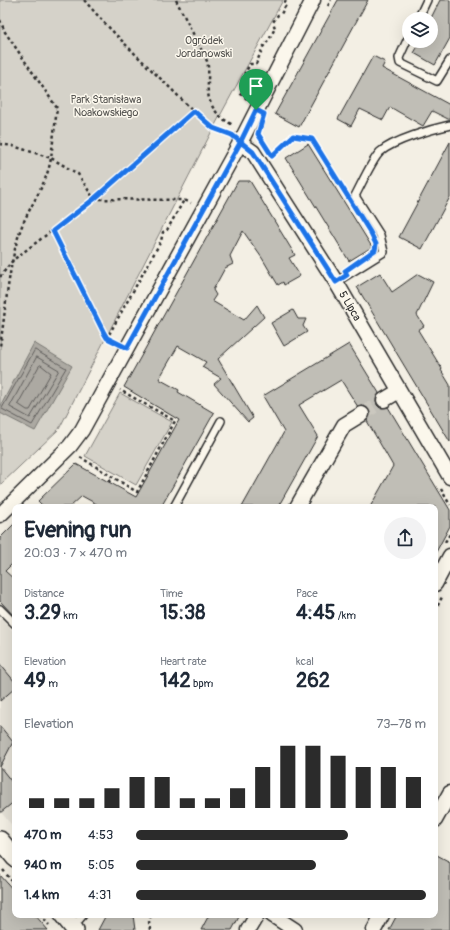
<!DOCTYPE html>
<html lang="en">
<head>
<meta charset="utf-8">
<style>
	body { margin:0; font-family:Pangolin,sans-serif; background:#f2f2f3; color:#1f2937; height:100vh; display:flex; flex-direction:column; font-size:15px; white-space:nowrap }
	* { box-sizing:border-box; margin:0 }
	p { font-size:13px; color:#747a83 }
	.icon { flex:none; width:22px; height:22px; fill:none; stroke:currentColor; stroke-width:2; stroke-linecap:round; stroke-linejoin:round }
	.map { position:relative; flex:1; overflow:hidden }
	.drawer { position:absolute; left:12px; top:504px; width:426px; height:414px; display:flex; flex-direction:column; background:#fff; border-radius:8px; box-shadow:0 4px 16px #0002 }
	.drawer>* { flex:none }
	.fabs { position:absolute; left:402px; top:12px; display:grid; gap:8px }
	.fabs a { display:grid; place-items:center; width:36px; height:36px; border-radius:50%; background:#fff; box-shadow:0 4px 16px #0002; font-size:20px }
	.pin { position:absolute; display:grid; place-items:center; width:34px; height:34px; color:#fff; margin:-41px -17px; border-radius:50% 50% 50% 0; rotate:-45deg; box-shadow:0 0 4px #0007 }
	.pin .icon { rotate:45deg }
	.round { display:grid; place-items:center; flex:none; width:42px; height:42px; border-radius:21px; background:#f2f2f3 }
	.headline { display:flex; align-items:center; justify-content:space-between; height:68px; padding:0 12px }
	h1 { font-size:22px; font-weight:700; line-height:30px }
	.figures { display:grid; grid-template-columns:repeat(3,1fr); gap:6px; height:68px; padding:4px 12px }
	.figures div { display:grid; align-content:center }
	.figures b { font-size:20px; font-weight:700 }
	.figures small { font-size:11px; font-weight:400 }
	.figures p { font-size:11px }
	.chart { height:112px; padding:8px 12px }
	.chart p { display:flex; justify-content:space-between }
	.chart svg { width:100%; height:72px; margin-top:4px; stroke:#2b2b2b; stroke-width:6 }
	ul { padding:0 12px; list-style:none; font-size:13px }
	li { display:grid; grid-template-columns:64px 48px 1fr; align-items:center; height:30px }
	li i { height:10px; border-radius:5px; background:#2b2b2b }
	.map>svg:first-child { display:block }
</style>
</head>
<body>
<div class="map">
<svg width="450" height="930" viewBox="0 0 450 930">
	<rect width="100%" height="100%" fill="#f3efe4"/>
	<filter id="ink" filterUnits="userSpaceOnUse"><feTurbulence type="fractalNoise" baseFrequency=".025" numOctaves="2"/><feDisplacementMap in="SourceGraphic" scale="8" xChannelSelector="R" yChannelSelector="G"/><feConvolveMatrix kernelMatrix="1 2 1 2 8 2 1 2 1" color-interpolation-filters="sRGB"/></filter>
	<g filter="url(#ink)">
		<!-- built -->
		<path fill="#e4e0d6" d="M 0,618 L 15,633 L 15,829 L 0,811 Z"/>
		<!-- green -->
		<g fill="#d5d2c9" stroke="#807e7a">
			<path d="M 0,0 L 283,0 L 215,125 L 59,429 L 0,485 Z"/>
			<path d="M 120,393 L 172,422 L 136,485 L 85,456 Z"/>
		</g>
		<!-- water -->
		<path fill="#aca9a2" stroke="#787772" d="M 34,343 L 72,366 L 35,431 L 0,413 L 0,407 Z"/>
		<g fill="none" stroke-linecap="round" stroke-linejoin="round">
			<!-- shore -->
			<g stroke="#5f5d5b" stroke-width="1">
				<path d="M 35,350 L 66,368 L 32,425 L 2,409 Z"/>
				<path d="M 37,357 L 59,370 L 30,418 L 10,407 Z"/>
				<path d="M 41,365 L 51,373 L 30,410 L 27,410 L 18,404 L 39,366 Z"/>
			</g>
		</g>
		<!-- building -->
		<g fill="#c0beb6" stroke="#2b2b2b">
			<path d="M 338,0 L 368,0 L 299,127 L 275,114 Z"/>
			<path d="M 440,0 L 450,0 L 450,38 L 435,65 L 414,53 L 421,41 L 431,41 L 431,18 Z"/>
			<path d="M 373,56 L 385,62 L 382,68 L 450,105 L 450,120 L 432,111 L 423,126 L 390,107 L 383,120 L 360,109 L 351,126 L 338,119 Z"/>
			<path d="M 450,142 L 450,197 L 422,249 L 399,237 Z"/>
			<path d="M 308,144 L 372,247 L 349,261 L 286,158 Z"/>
			<path d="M 238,181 L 250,181 L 295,255 L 289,258 L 300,276 L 284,285 L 283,282 L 278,285 L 262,258 L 243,231 L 230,256 L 233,264 L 225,268 L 213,290 L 216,295 L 212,301 L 244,320 L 257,305 L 264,317 L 218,359 L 253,418 L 248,422 L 214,384 L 221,378 L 202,367 L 206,362 L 178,346 L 159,379 L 179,390 L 178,392 L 214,413 L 161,507 L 102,507 L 82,496 L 70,507 L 44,507 L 38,501 L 76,464 L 136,497 L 179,420 L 124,387 Z"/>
			<path d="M 380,273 L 392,292 L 418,274 L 433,282 L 417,315 L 424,326 L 418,330 L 442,369 L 441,370 L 450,385 L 450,442 L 357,287 Z"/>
			<path d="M 293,310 L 298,319 L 306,319 L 303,326 L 307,332 L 284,346 L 271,323 Z"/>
			<path d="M 349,344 L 379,393 L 376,400 L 377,405 L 380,408 L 388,407 L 450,510 L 450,526 L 435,554 L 435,507 L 370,507 L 393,466 L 367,421 L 370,414 L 369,409 L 362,406 L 358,407 L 341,380 L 299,405 L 318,436 L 278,507 L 242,507 L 284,432 L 263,396 Z"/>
			<path d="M 15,523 L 15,561 L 5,571 L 15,580 L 15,617 L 0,601 L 0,538 Z"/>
			<path d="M 0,664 L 15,682 L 15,688 L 0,701 Z"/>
			<path d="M 0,726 L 13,742 L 0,767 Z"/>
			<path d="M 0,767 L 15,786 L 15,801 L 0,813 Z"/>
			<path d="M 435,854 L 450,862 L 450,930 L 389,930 L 397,915 L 435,915 Z"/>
			<path d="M 0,875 L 15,892 L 15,915 L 35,915 L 48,930 L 0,930 Z"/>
			<path d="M 106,915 L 133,915 L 135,930 L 98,930 Z"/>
			<path d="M 209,915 L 240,915 L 232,930 L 201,930 Z"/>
		</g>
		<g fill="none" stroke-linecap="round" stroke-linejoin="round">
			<!-- minor-tunnel -->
			<path stroke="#cbc8bf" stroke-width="14" stroke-dasharray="14 7" stroke-linecap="butt" d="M 362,414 L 384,400"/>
			<defs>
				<g id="service">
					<path d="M 418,19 L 427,0"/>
					<path d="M 409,36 L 399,58 L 400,63 L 437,81 L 450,60"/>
					<path d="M 336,282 L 384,252 L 380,235 L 355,196 C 361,185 372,160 380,152 C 394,140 432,129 450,125"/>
					<path d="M 174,507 L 221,421"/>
					<path d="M 0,609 L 15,624"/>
					<path d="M 73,927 L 83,915"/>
				</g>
				<g id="minor">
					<path d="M 240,143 L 253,152 L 336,282 L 450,477"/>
					<path d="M 384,400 L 399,391"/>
					<path d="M 297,507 L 344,425 L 362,414"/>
					<path d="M 0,515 L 70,446 L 82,430 L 240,143 L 313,0"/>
					<path d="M 435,584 L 450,556"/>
					<path d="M 435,820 L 450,793"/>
					<path d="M 272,915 L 295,930"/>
					<path d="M 248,930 L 257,915"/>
					<path d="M 374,930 L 382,915"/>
				</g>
				<g id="tertiary">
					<path d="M 0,840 L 15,858"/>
					<path d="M 63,915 L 75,930"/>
				</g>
			</defs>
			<!-- service casing -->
			<use href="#service" stroke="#2b2b2b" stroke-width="10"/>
			<!-- minor casing -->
			<use href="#minor" stroke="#2b2b2b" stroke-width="17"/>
			<!-- tertiary casing -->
			<use href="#tertiary" stroke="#2b2b2b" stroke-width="20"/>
			<!-- path -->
			<g stroke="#2b2b2b" stroke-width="2.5" stroke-dasharray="3 3" stroke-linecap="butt">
				<path d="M 84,0 C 109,29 136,55 164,82 C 184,101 202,123 228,134"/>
				<path d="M 176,0 L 207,61 C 209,69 208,75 208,83 C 206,103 216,116 233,125"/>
				<path d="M 328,6 L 331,0"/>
				<path d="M 0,20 L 5,32 L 57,108 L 51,158 L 78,174 L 94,199 L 184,200"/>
				<path d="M 247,99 L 241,94 L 249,79 L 245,73 L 250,64 L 256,64 L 263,47 L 269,40 L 275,28 L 273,22 L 278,15 L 281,14 L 286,5 L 285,0"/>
				<path d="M 0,144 L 13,146 L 51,158 C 47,185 29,206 20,231 C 8,268 6,309 0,346"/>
				<path d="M 272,156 L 293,136 L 312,139 L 345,193"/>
				<path d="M 326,162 L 331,159"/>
				<path d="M 53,231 L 107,338"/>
				<path d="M 0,277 L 13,260 L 94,199 L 194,111"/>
				<path d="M 114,341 L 107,338 L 161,241 L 163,232 L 167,230 L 184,200 L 191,203"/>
				<path d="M 80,457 L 137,492 L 175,421 L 120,390"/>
				<path d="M 109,482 L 112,477"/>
				<path d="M 441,489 L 450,505"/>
				<path d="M 445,542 L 450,534"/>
				<path d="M 435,611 L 442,597"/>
				<path d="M 12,781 L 15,779"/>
				<path d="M 3,870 L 15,885"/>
				<path d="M 40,915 L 49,925"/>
				<path d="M 150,930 L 149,921 L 151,915"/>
			</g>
			<!-- service -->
			<use href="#service" stroke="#fbf7ec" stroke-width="7"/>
			<!-- minor -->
			<use href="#minor" stroke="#fbf7ec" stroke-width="14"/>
			<!-- tertiary -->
			<use href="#tertiary" stroke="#fbf7ec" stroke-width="17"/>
		</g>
	</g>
	<g fill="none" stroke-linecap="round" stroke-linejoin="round" filter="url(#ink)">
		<defs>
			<path id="route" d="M 256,110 L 240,143 L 127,348 L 107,338 L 104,333 L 53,231 L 94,199 L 194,111 L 213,128 L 232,135 L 253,152 L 336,282 L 347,275 L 345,271 L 375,250 L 376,244 L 370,232 L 312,139 L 293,136 L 272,156 L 258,134 L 264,114 L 256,110"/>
		</defs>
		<!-- route casing -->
		<use href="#route" stroke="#fff" stroke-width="8"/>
		<!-- route -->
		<use href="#route" stroke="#1a73e8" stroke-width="5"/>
	</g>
	<g text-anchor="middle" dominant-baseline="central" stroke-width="3" stroke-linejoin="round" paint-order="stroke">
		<!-- park labels -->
		<g font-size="11" fill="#565552" stroke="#fbf7ec">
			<text x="204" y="40">Ogródek<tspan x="204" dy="13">Jordanowski</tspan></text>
			<text x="106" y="99">Park Stanisława<tspan x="106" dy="13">Noakowskiego</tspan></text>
		</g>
		<!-- street labels -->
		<g font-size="11" fill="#2b2b2b" stroke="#fbf7ec">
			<text transform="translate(350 306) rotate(60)">5 Lipca</text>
		</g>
	</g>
</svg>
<div class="fabs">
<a><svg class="icon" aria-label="layers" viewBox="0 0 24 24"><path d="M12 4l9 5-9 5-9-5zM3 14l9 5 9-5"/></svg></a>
</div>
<div class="pin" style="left:256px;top:110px;background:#1e9e55"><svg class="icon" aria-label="arrive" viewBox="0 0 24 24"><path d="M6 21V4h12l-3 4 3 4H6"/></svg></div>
<section class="drawer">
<div class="headline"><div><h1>Evening run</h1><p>20:03 · 7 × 470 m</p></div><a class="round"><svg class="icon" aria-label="share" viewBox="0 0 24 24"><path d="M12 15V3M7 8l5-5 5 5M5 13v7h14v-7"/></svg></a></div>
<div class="figures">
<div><p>Distance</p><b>3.29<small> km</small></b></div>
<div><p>Time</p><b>15:38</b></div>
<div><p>Pace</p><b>4:45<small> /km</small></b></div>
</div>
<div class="figures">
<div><p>Elevation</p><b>49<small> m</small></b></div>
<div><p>Heart rate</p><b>142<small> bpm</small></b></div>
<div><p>kcal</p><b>262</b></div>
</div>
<div class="chart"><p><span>Elevation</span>73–78 m</p>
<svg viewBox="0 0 160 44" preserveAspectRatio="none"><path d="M5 44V38M15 44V38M25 44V38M35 44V32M45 44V25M55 44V25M65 44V38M75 44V38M85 44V32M95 44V19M105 44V6M115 44V6M125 44V12M135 44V19M145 44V19M155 44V25"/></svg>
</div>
<ul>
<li><b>470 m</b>4:53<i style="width:73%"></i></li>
<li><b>940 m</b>5:05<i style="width:62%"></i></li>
<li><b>1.4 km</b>4:31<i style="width:100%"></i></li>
</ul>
</section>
</div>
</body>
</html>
